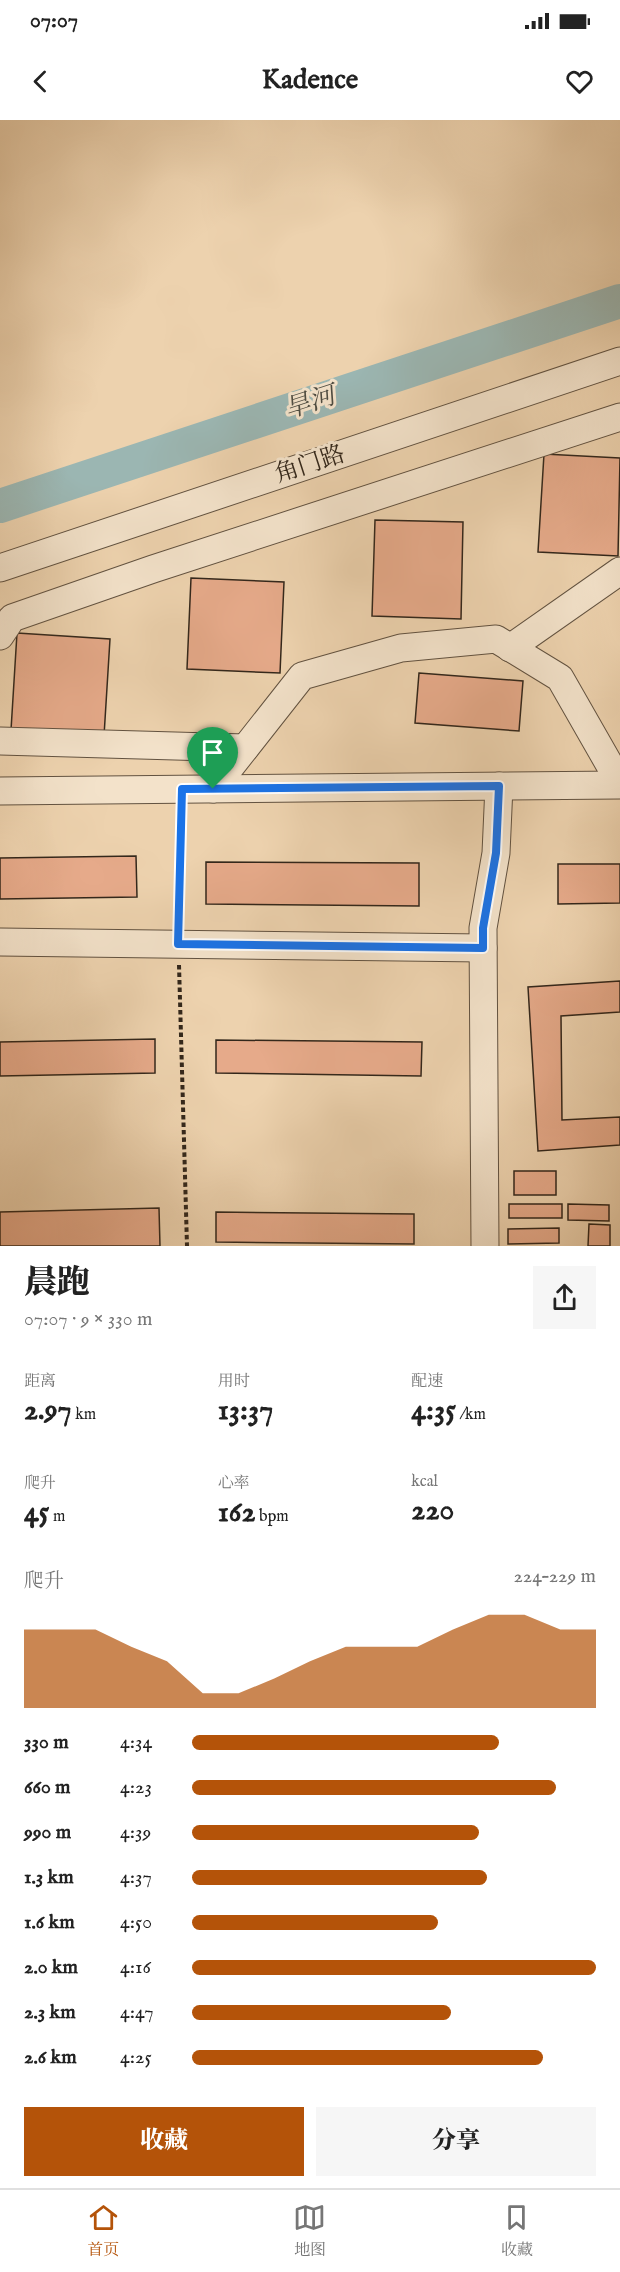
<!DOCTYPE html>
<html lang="zh">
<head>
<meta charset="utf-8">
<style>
	body { margin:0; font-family:"IM FELL English","Noto Serif SC",serif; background:#f6f6f6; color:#222; height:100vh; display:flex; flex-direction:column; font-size:22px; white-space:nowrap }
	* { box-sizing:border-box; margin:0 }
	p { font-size:20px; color:#767676 }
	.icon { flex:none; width:33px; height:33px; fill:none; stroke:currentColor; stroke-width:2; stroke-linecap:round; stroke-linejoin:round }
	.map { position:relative; height:1126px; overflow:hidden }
	.panel { display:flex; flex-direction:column; background:#fff; flex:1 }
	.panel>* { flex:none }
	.pin { position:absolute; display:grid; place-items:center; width:51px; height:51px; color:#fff; margin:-62px -26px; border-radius:50% 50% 50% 0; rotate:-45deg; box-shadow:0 0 6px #0007 }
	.pin .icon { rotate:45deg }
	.round { display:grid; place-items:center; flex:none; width:63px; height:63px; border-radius:0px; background:#f6f6f6 }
	.summary { display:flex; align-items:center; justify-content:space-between; height:102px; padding:0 24px }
	h1 { font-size:33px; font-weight:800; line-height:45px }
	.stats { display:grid; grid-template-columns:repeat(3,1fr); gap:9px; height:102px; padding:6px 24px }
	.stats div { display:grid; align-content:center }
	.stats b { font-size:30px; font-weight:800 }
	.stats small { font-size:16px; font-weight:400 }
	.stats p { font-size:16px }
	.chart { height:168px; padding:12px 24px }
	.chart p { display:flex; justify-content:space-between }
	.chart svg { width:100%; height:108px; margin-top:6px; fill:#b45309; opacity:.7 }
	.button { display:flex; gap:12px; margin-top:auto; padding:12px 24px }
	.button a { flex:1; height:69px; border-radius:0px; background:#b45309; color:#fff; font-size:24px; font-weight:800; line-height:69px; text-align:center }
	.button a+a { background:#f6f6f6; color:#222 }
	ul { padding:0 24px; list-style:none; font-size:20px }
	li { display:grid; grid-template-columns:96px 72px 1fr; align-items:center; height:45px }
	li i { height:15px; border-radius:8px; background:#b45309 }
	.status { display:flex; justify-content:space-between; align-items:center; height:42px; padding:0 30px; background:#fff; direction:ltr }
	.status svg { height:16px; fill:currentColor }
	header { display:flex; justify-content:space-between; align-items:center; height:78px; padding:0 24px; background:#fff; font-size:27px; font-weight:800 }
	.tabs { display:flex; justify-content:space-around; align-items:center; height:84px; border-top:2px solid #e0e0e0; background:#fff; font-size:16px; color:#767676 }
	.tabs a { display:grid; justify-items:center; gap:3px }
	.tabs .current { color:#b45309 }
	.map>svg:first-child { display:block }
</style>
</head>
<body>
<div class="status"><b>07:07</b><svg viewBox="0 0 49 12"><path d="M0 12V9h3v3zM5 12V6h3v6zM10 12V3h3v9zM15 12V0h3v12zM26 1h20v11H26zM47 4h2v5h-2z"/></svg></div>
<header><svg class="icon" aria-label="back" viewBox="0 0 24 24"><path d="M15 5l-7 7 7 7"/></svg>Kadence<svg class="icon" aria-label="heart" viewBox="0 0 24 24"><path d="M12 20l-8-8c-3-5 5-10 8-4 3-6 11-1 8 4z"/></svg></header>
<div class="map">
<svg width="620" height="1126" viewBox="0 0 620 1126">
	<rect width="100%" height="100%" fill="#edd2ae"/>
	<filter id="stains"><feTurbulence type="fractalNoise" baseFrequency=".00333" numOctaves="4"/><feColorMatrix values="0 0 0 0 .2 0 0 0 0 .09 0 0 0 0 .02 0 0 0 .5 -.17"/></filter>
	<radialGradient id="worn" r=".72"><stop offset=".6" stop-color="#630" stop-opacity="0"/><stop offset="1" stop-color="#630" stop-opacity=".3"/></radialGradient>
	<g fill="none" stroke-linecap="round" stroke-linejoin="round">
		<!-- river -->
		<path stroke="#9bb6b2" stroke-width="34" d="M 0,386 L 620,181"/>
	</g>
	<!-- building -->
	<g fill="#e6aa8a" stroke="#33271b" stroke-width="1.5">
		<path d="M 544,334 L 620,338 L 618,436 L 538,432 Z"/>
		<path d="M 375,400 L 463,402 L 461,499 L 372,496 Z"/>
		<path d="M 191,458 L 284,462 L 280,553 L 187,549 Z"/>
		<path d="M 17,513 L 110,519 L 104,616 L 11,610 Z"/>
		<path d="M 419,553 L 523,561 L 519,611 L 415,603 Z"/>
		<path d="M 136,736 L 137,777 L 0,779 L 0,738 Z"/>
		<path d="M 206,742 L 419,743 L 419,786 L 206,784 Z"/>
		<path d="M 558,744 L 620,744 L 620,783 L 558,784 Z"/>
		<path d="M 620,861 L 620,892 L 561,896 L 562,1000 L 620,997 L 620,1025 L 538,1031 L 528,867 Z"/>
		<path d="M 155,919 L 155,953 L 0,956 L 0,922 Z"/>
		<path d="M 216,920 L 422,922 L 421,956 L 216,953 Z"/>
		<rect x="514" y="1051" width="42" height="24"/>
		<rect x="509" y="1084" width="53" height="14"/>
		<path d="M 568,1084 L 609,1085 L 609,1101 L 568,1100 Z"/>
		<path d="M 159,1088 L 160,1126 L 0,1126 L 0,1092 Z"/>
		<path d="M 216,1092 L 414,1094 L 414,1124 L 216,1122 Z"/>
		<path d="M 589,1104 L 610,1105 L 610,1126 L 588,1126 Z"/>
		<path d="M 559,1108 L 559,1123 L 508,1124 L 508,1109 Z"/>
	</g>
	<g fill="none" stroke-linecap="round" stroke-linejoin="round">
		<defs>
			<g id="minor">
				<path d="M 0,448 L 620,241"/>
				<path d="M 0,516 L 12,498 L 153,449 L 620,297"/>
				<path d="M 510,528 L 620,451"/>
				<path d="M 0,621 L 245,628"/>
				<path d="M 213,669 L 302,556 L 401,528 L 496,519 L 560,558 L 620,663"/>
				<path d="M 0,671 L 620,665"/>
				<path d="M 0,822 L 483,828"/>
				<path d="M 485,1126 L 483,808 L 496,733 L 499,666"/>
			</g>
		</defs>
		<!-- minor casing -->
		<use href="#minor" stroke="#625240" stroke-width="29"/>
		<!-- path -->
		<g stroke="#33271b" stroke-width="4" stroke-dasharray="4.5 3" stroke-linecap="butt">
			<path d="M 179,804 L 181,689"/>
			<path d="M 179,845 L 187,1126"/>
		</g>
		<!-- minor -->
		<use href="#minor" stroke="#f3e2ca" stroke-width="27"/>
	</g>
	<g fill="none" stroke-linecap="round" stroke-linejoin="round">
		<defs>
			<path id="route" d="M 499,666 L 496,733 L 483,808 L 483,828 L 178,824 L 182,669 Z"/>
		</defs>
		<!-- route casing -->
		<use href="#route" stroke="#fff" stroke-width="12"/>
		<!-- route -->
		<use href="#route" stroke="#1a73e8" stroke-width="8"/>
	</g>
	<g text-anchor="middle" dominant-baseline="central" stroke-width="6" stroke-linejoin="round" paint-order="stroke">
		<!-- street labels -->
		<g font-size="24" fill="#33271b" stroke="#f3e2ca">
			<text transform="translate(310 345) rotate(-18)">角门路</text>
		</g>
		<!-- water labels -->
		<g font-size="26" font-style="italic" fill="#4d4b41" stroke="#f3e2ca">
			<text transform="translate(310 283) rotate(-18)">旱河</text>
		</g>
	</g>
	<rect width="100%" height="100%" filter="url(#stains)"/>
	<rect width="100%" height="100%" fill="url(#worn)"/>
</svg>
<div class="pin" style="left:213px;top:669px;background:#1e9e55"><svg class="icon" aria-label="arrive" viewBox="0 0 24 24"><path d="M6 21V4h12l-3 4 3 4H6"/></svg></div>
</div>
<section class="panel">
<div class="summary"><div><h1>晨跑</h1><p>07:07 · 9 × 330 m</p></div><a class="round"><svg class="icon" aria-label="share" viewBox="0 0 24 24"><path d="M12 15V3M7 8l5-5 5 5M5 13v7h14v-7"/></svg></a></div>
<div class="stats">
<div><p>距离</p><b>2.97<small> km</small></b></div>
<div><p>用时</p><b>13:37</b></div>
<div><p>配速</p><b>4:35<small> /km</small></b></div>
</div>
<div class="stats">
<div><p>爬升</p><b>45<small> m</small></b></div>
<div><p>心率</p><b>162<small> bpm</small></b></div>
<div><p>kcal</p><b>220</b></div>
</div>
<div class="chart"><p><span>爬升</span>224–229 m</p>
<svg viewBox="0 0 160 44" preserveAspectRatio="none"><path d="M0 44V12L10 12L20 12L30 19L40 25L50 38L60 38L70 32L80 25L90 19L100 19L110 19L120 12L130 6L140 6L150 12L160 12V44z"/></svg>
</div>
<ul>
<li><b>330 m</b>4:34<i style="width:76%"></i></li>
<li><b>660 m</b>4:23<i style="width:90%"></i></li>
<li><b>990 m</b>4:39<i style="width:71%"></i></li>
<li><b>1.3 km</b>4:37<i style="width:73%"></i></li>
<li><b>1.6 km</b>4:50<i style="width:61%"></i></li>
<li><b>2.0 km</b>4:16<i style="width:100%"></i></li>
<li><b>2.3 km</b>4:47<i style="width:64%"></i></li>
<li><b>2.6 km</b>4:25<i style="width:87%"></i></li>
</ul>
<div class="button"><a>收藏</a><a>分享</a></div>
</section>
<nav class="tabs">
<a class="current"><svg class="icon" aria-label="home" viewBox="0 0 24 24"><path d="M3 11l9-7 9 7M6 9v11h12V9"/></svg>首页</a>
<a><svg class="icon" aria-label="map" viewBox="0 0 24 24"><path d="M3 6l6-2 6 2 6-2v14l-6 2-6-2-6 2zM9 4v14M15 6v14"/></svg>地图</a>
<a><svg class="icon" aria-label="saved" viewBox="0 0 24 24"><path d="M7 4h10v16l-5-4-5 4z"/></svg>收藏</a>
</nav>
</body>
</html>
